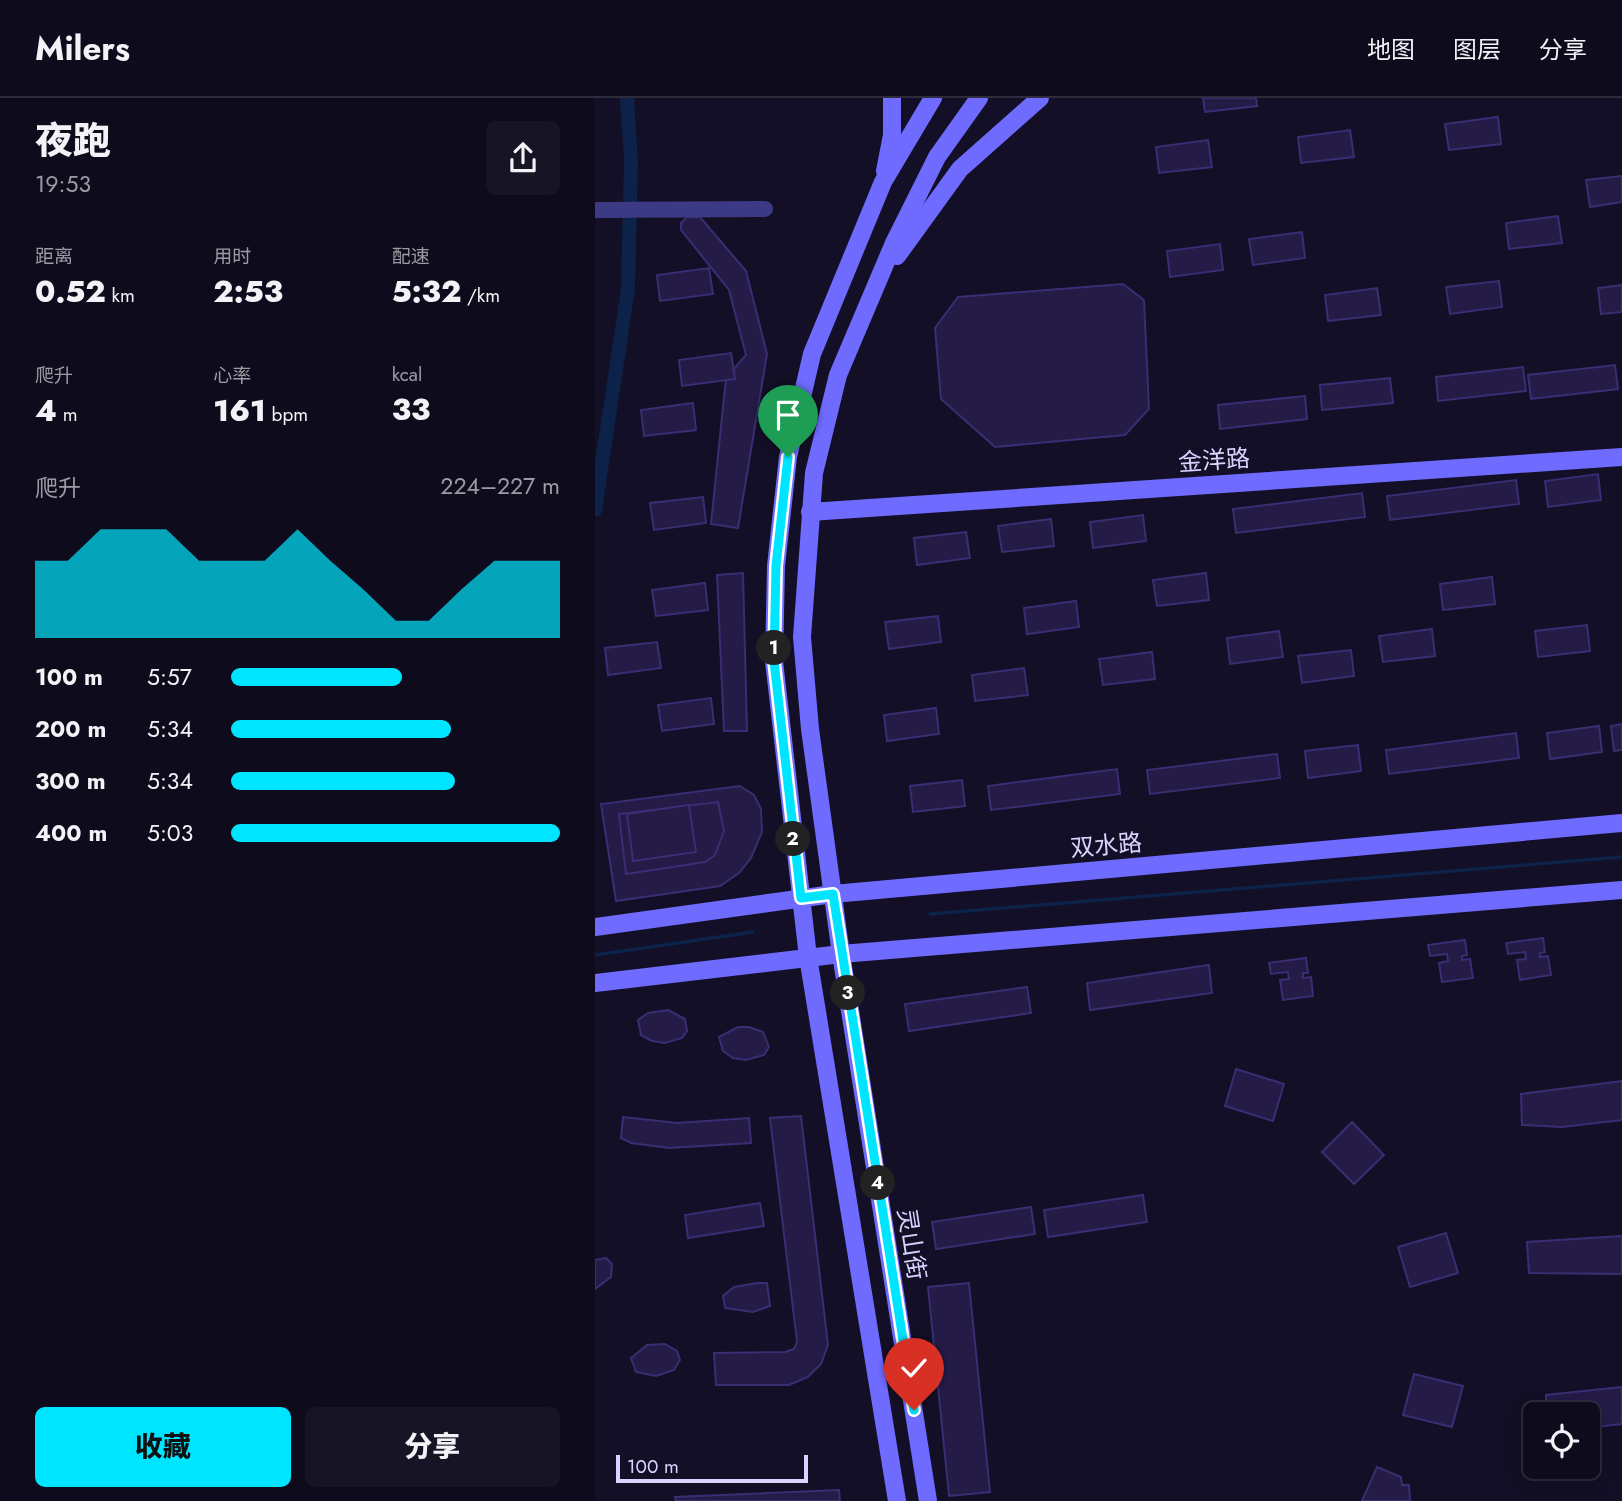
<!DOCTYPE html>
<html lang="zh">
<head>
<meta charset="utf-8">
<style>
	body { margin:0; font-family:Jost,"Noto Sans SC",sans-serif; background:#171425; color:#f1f3f6; height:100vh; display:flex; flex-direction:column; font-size:26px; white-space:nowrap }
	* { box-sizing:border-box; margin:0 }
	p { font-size:23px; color:#9b9ba3 }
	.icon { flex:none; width:38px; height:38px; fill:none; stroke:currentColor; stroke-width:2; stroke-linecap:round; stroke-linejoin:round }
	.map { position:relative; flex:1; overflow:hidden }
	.drawer { display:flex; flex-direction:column; background:#0e0b1c; width:595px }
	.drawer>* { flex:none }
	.fabs { position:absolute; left:928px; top:1304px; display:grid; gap:14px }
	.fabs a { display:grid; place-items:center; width:77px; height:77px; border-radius:10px; background:#0e0b1c; box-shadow:0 4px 18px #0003,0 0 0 2px #2e2b3b; font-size:35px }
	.scale { position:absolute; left:21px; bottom:18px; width:192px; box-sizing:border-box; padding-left:7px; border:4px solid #d9d4ff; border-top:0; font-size:19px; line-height:24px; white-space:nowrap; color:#d9d4ff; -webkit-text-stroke:5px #130f26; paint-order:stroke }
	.pin { position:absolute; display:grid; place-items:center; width:60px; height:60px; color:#fff; margin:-72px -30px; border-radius:50% 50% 50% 0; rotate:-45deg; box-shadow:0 0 7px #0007 }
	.pin .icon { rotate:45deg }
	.km { position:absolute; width:35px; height:35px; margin:-18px; border-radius:50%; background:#222; color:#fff; font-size:19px; line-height:35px; text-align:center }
	.round { display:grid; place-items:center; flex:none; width:74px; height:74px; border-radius:10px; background:#171425 }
	.overview { display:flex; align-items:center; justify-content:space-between; height:119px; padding:0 35px }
	h1 { font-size:38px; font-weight:800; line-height:52px }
	.metrics { display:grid; grid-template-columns:repeat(3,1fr); gap:10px; height:119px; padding:7px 35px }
	.metrics div { display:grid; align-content:center }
	.metrics b { font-size:30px; font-weight:800 }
	.metrics small { font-size:19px; font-weight:400 }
	.metrics p { font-size:19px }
	.chart { height:196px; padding:14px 35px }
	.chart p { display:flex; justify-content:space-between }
	.chart svg { width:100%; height:126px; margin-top:7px; fill:#00e5ff; opacity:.7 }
	.button { display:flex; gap:14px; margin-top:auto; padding:14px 35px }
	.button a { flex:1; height:80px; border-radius:10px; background:#00e5ff; color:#111; font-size:28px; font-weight:800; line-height:80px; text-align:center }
	.button a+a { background:#171425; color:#f1f3f6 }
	ul { padding:0 35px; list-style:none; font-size:23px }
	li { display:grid; grid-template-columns:112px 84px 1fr; align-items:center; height:52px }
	li i { height:18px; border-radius:9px; background:#00e5ff }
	header { display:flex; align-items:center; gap:42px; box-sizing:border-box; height:98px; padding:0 35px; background:#0e0b1c; border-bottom:2px solid #2e2b3b }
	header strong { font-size:33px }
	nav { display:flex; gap:38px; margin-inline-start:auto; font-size:24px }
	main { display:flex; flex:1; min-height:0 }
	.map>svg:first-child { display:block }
</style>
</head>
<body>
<header>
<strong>Milers</strong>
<nav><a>地图</a><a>图层</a><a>分享</a></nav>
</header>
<main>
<section class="drawer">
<div class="overview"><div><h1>夜跑</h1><p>19:53</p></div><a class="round"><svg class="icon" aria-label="share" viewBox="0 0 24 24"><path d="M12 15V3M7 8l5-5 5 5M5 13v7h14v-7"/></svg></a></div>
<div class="metrics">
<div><p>距离</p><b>0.52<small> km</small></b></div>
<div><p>用时</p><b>2:53</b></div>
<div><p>配速</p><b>5:32<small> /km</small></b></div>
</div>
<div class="metrics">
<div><p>爬升</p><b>4<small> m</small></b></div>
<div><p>心率</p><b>161<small> bpm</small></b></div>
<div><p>kcal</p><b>33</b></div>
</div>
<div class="chart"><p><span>爬升</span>224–227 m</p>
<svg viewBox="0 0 160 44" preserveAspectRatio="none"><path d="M0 44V17L10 17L20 6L30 6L40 6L50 17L60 17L70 17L80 6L90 17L100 27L110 38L120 38L130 27L140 17L150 17L160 17V44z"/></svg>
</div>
<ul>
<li><b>100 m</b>5:57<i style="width:52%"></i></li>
<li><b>200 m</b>5:34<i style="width:67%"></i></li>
<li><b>300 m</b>5:34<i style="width:68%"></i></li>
<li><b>400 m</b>5:03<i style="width:100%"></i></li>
</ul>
<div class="button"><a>收藏</a><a>分享</a></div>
</section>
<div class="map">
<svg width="1027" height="1403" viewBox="0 0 1027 1403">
	<rect width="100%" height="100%" fill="#130f26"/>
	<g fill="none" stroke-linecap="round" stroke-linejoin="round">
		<!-- stream -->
		<g stroke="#0c2248" stroke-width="3.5">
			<path d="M 335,816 L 1027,759"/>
			<path d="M 0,857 L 158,834"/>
		</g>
		<!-- canal -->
		<path stroke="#0c2248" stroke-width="14" d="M 0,412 L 33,191 L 36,62 L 32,0"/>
	</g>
	<!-- building -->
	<g fill="#241b47" stroke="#3b2d73" stroke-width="2">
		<path d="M 608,0 L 661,0 L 662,8 L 610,14 Z"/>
		<path d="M 903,19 L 906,46 L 854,52 L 850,26 Z"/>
		<path d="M 755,32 L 759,59 L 706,65 L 703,39 Z"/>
		<path d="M 613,42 L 617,69 L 564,75 L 561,49 Z"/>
		<path d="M 1027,78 L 1027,104 L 995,109 L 991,82 Z"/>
		<path d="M 963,118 L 967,145 L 914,151 L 911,125 Z"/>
		<path d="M 92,119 L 105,119 L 151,173 L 172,256 L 143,430 L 116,426 L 131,280 L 151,257 L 134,192 L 86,132 L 86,125 Z"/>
		<path d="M 707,134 L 710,160 L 658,167 L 654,141 Z"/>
		<path d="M 625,146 L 628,172 L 575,179 L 572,153 Z"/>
		<path d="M 114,170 L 118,196 L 65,203 L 62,177 Z"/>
		<path d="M 904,183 L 907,209 L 855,216 L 851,189 Z"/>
		<path d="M 528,186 L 549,202 L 554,311 L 530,337 L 400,349 L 346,301 L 340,230 L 363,199 Z"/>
		<path d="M 1027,187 L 1027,214 L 1006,216 L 1003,190 Z"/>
		<path d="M 782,190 L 786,217 L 733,223 L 730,197 Z"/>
		<path d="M 136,255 L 140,281 L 87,288 L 84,262 Z"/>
		<path d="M 1020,267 L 1023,291 L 936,301 L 933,277 Z"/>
		<path d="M 928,269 L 931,293 L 843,303 L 841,279 Z"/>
		<path d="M 795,280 L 798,305 L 727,312 L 725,287 Z"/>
		<path d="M 710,298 L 712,321 L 625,331 L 623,307 Z"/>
		<path d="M 98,305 L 101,332 L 49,338 L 46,312 Z"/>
		<path d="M 1003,376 L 1006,402 L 953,409 L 950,383 Z"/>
		<path d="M 921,382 L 924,406 L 795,422 L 792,398 Z"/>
		<path d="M 767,395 L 770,419 L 641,435 L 638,411 Z"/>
		<path d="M 108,399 L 111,425 L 59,432 L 55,405 Z"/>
		<path d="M 548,417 L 551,443 L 498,450 L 495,424 Z"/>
		<path d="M 456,421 L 459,448 L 407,454 L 403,428 Z"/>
		<path d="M 371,434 L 375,460 L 322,467 L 319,440 Z"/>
		<path d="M 148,475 L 152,633 L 129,633 L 122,477 Z"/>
		<path d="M 611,475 L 614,502 L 562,508 L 558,482 Z"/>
		<path d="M 897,479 L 900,506 L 848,512 L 845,486 Z"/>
		<path d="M 110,485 L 113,512 L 61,518 L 57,492 Z"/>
		<path d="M 481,503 L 484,529 L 432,536 L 429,510 Z"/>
		<path d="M 343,518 L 346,544 L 294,551 L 290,524 Z"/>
		<path d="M 992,527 L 995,553 L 943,559 L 940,533 Z"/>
		<path d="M 837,531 L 840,558 L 788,564 L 784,538 Z"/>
		<path d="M 684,533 L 688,559 L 635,566 L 632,540 Z"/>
		<path d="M 62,544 L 66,570 L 13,577 L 10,550 Z"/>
		<path d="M 756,552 L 759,578 L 707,585 L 703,558 Z"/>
		<path d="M 557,554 L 560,581 L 508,587 L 504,561 Z"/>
		<path d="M 429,570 L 433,597 L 380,603 L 377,577 Z"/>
		<path d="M 116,600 L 119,626 L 67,633 L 63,607 Z"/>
		<path d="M 341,610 L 344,636 L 292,643 L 289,617 Z"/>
		<path d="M 1027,626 L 1027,652 L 1019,653 L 1016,628 Z"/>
		<path d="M 1004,628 L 1007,654 L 955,661 L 952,635 Z"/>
		<path d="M 921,635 L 924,660 L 794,676 L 791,652 Z"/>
		<path d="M 763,647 L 766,673 L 713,680 L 710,653 Z"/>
		<path d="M 682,656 L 685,680 L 555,696 L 552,672 Z"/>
		<path d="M 522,671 L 525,696 L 396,712 L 393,688 Z"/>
		<path d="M 367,682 L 370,708 L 318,714 L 315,688 Z"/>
		<path d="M 145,688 L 159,697 L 166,711 L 167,734 L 156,760 L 144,775 L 125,788 L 21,803 L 6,706 Z"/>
		<path d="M 123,704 L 129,733 L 120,757 L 110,764 L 31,776 L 24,716 Z"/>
		<path d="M 94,707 L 101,754 L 38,763 L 32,716 Z"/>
		<path d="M 948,840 L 950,854 L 945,855 L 945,859 L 953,858 L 956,877 L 925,882 L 922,862 L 931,861 L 930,854 L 913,856 L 911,845 Z"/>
		<path d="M 870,842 L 872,857 L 867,858 L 867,862 L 875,861 L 878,880 L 847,884 L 844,865 L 853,863 L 852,856 L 835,858 L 833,847 Z"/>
		<path d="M 711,860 L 713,875 L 708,875 L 708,880 L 716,879 L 718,898 L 688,902 L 685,882 L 694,881 L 693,874 L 676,876 L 674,865 Z"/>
		<path d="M 614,867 L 617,895 L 495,912 L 492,885 Z"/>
		<path d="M 432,889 L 436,915 L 314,933 L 310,906 Z"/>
		<path d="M 73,912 L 90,921 L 92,933 L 87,940 L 70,945 L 57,943 L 46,937 L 43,922 L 53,915 Z"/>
		<path d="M 143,929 L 154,929 L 168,934 L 174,949 L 169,957 L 151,962 L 138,960 L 128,953 L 124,939 Z"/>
		<path d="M 641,971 L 689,986 L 678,1023 L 630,1008 Z"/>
		<path d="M 1027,983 L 1027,1022 L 967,1029 L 927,1027 L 926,996 Z"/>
		<path d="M 206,1018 L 233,1247 L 226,1266 L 213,1279 L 194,1287 L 121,1287 L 119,1255 L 190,1254 L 199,1251 L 202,1244 L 175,1020 Z"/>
		<path d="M 28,1019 L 82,1025 L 154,1020 L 156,1045 L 74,1050 L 36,1045 L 26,1040 Z"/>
		<path d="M 757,1024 L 789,1057 L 759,1086 L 727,1054 Z"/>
		<path d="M 548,1097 L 552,1124 L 453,1139 L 449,1112 Z"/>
		<path d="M 165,1105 L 169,1128 L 93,1140 L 90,1117 Z"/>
		<path d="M 436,1109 L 440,1136 L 341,1151 L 337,1124 Z"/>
		<path d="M 851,1135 L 863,1175 L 815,1189 L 803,1149 Z"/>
		<path d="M 1027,1138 L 1027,1176 L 934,1175 L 932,1144 Z"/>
		<path d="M 11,1160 L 17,1166 L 16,1179 L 0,1191 L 0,1162 Z"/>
		<path d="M 162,1185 L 172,1185 L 175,1208 L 158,1214 L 130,1210 L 128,1198 L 139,1189 Z"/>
		<path d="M 374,1185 L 395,1394 L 354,1398 L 333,1189 Z"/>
		<path d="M 70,1246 L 82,1253 L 85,1262 L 79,1272 L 61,1278 L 41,1274 L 36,1260 L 52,1247 Z"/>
		<path d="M 819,1276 L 868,1288 L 857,1329 L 808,1317 Z"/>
		<path d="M 1027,1289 L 1027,1326 L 992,1330 L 992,1316 L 952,1316 L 951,1297 Z"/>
		<path d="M 782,1369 L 806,1379 L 807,1387 L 814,1387 L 815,1403 L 767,1403 Z"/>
		<path d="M 244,1392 L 245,1403 L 81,1403 L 80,1399 Z"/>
	</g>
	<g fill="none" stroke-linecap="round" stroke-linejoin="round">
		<!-- street -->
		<path stroke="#3d3a85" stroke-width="16" d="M 0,112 L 170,111"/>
		<!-- secondary -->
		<g stroke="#6f6bff" stroke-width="18">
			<path d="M 290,73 L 297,37 L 297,0"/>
			<path d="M 302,158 L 365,71 L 445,0"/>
			<path d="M 215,414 L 1027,359"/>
			<path d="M 0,829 L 238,796 L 1027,725"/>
			<path d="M 0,885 L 246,856 L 1027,792"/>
			<path d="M 302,1403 L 213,859 L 179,563 L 181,468 L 193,359 L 217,256 L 288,84 L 338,0"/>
			<path d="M 333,1403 L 246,856 L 215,631 L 207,539 L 219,375 L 243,277 L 299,145 L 342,59 L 384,0"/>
		</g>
	</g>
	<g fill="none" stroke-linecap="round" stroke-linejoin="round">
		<defs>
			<path id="route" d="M 193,359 L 181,468 L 179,563 L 206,800 L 238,796 L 319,1312"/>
		</defs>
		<!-- route casing -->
		<use href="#route" stroke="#fff" stroke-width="14"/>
		<!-- route -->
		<use href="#route" stroke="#00e5ff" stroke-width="9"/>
	</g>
	<g text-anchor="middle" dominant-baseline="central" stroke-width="6" stroke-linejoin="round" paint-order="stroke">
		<!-- street labels -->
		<g font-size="24" fill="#d9d4ff" stroke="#130f26">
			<text transform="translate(619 362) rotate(-4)">金洋路</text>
			<text transform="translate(511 747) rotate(-5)">双水路</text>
			<text transform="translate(317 1146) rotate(81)">灵山街</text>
		</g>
	</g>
</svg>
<div class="fabs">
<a><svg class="icon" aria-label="locate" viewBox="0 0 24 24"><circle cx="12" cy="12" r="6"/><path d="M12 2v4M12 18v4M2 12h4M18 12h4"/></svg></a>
</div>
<div class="scale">100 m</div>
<div class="pin" style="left:193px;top:359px;background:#1e9e55"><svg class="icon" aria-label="arrive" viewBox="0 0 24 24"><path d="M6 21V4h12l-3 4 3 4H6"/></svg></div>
<div class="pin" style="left:319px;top:1312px;background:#d93025"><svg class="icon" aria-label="check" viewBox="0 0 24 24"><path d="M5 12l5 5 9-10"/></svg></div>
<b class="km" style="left:179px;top:550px">1</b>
<b class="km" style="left:198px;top:741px">2</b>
<b class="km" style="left:253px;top:895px">3</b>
<b class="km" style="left:283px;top:1085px">4</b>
</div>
</main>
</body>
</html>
